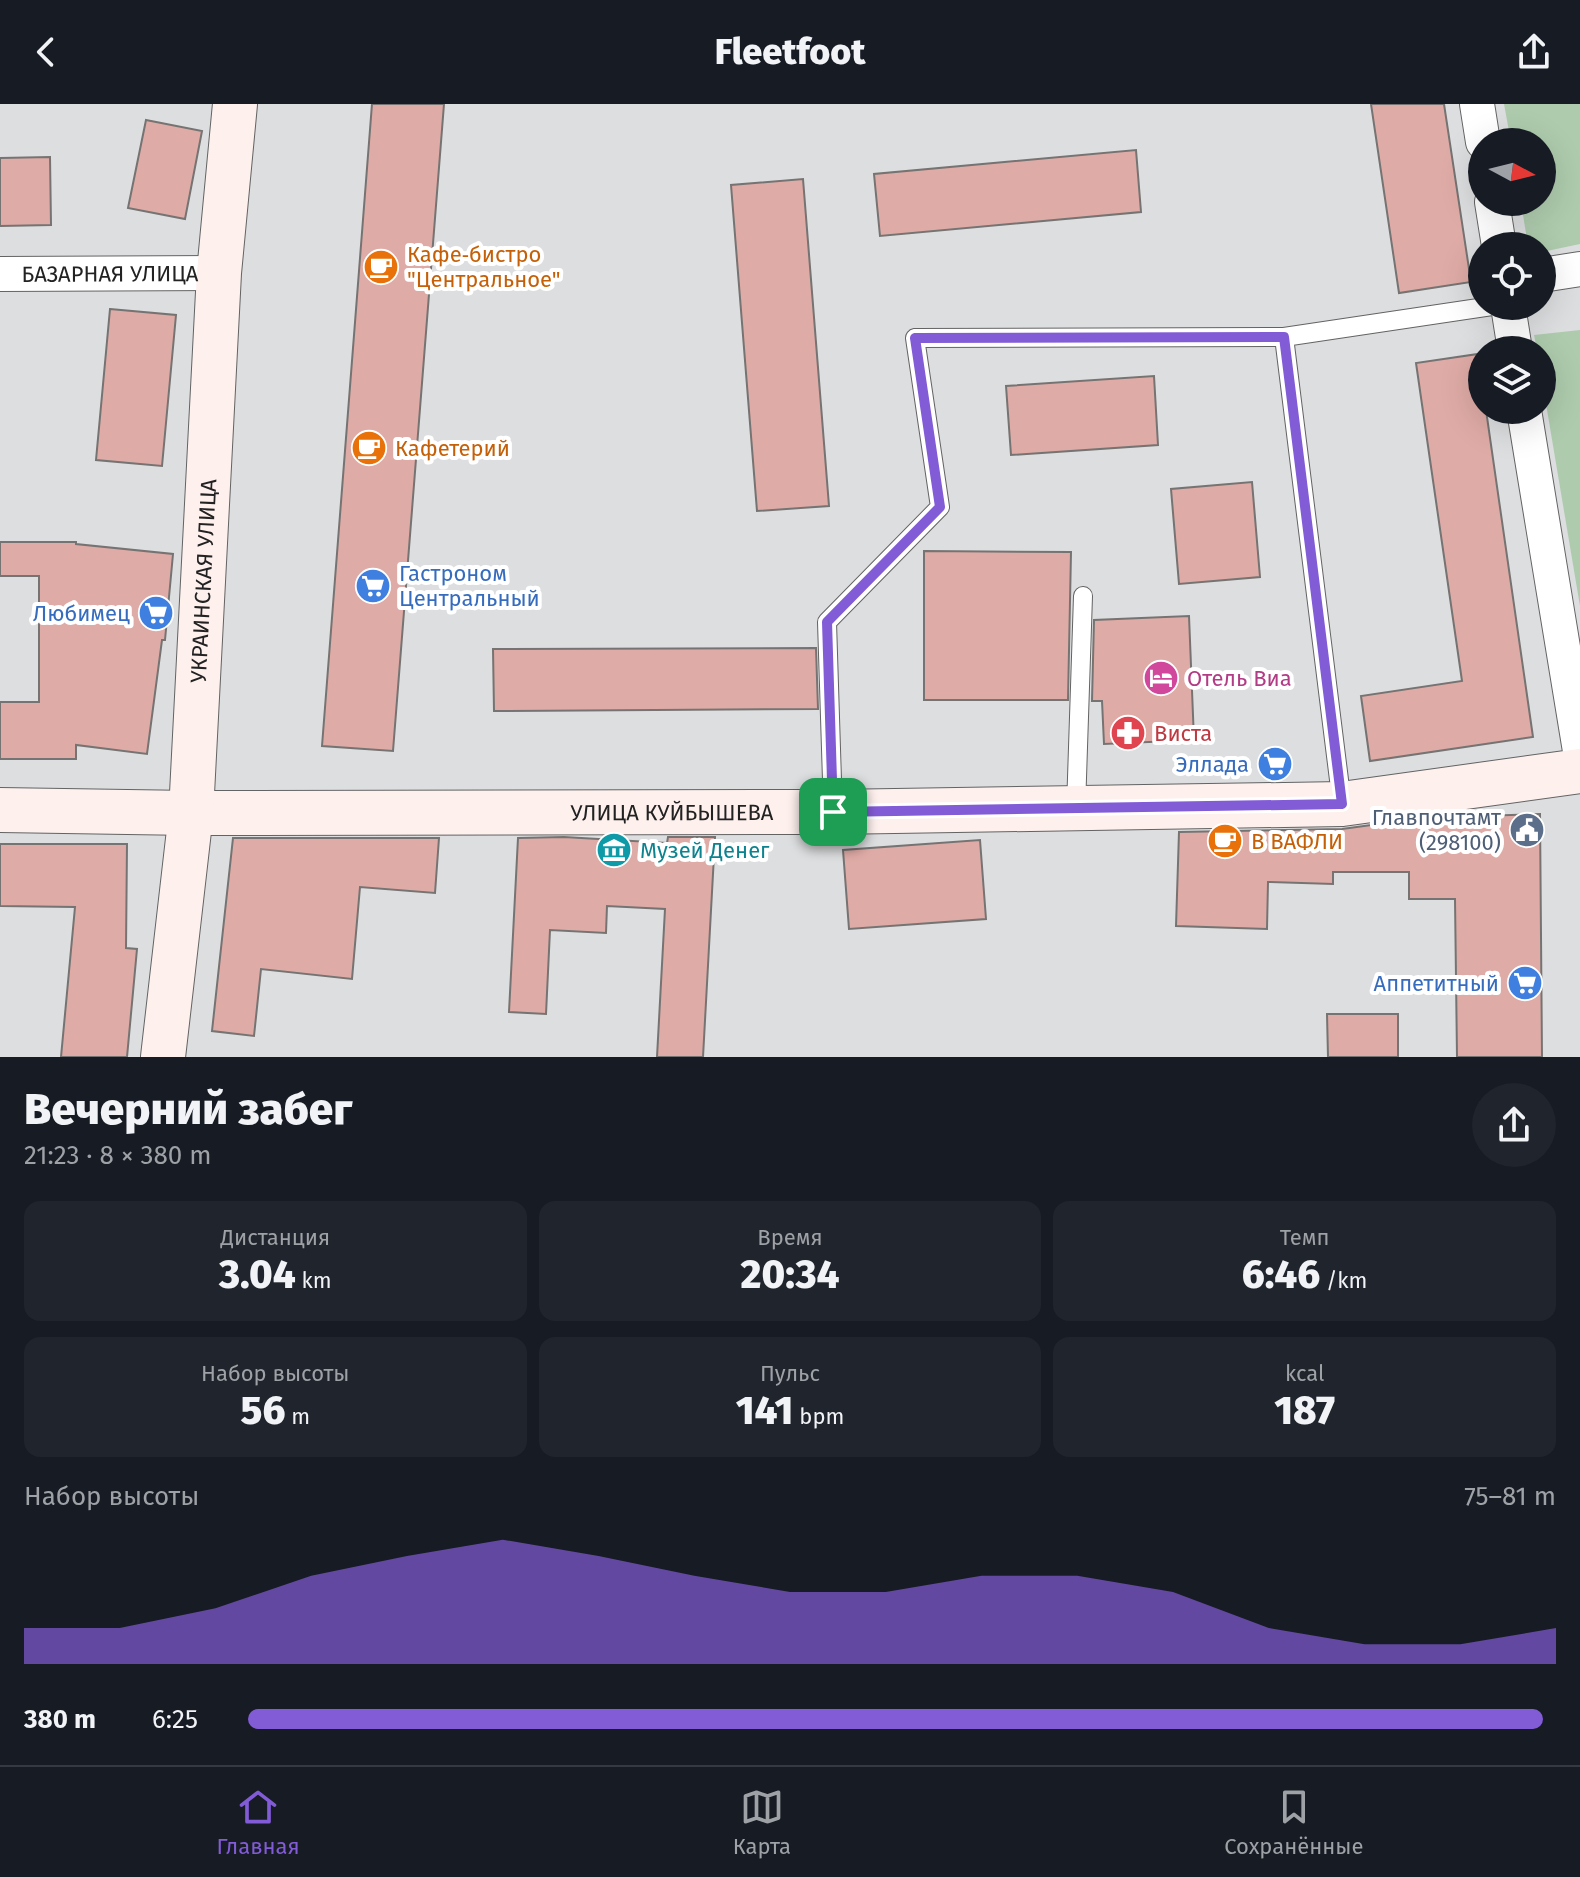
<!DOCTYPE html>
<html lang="ru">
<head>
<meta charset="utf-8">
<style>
	body { margin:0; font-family:"Fira Sans",sans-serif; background:#20242c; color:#f1f3f6; height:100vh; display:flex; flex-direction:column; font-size:30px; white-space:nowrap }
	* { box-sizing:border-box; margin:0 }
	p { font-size:26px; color:#9ea1a6 }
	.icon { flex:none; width:44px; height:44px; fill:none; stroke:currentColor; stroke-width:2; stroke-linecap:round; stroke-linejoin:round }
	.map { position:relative; height:953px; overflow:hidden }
	.details { display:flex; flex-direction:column; background:#171b24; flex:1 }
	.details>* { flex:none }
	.needle { width:52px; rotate:97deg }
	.tools { position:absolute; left:1468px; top:24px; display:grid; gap:16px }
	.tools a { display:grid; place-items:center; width:88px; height:88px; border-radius:50%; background:#171b24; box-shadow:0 8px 32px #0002; font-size:40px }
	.pin { position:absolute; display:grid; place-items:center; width:68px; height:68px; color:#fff; margin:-34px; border-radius:16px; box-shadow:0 4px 12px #0006 }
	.round { display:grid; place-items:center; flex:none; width:84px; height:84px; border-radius:42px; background:#20242c }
	.head { display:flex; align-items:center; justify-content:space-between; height:136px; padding:0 24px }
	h1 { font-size:44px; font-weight:800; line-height:60px }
	.stats { display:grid; grid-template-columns:repeat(3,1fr); gap:12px; height:136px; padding:8px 24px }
	.stats div { display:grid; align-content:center; border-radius:16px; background:#20242c; text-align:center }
	.stats b { font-size:40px; font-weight:800 }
	.stats small { font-size:22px; font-weight:400 }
	.stats p { font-size:22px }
	.chart { height:224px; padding:16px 24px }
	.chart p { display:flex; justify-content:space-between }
	.chart svg { width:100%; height:144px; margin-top:8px; fill:#825cd6; opacity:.7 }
	ul { padding:0 24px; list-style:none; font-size:26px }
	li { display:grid; grid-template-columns:128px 96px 1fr; align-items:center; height:60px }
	li i { height:20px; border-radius:10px; background:#825cd6 }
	header { display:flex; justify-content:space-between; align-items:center; height:104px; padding:0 24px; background:#171b24; font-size:36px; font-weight:800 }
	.dock { display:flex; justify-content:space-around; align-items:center; height:112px; border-top:2px solid #363941; background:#171b24; font-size:22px; color:#9ea1a6 }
	.dock a { display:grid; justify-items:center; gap:4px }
	.dock .selected { color:#825cd6 }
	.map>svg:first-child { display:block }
</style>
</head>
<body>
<header><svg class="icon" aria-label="back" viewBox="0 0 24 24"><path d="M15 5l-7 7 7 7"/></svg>Fleetfoot<svg class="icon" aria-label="share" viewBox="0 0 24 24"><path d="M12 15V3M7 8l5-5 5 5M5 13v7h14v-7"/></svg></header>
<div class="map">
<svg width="1580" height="953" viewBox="0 0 1580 953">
	<rect width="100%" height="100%" fill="#dddedf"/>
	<!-- green -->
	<g fill="#aecbad">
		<path d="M 1504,0 L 1580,0 L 1580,140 L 1542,148 L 1542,142 L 1528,142 L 1521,98 L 1542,98 L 1542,38 L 1511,38 Z"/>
		<path d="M 1580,226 L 1580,502 L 1542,276 L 1542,246 L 1537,246 L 1534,231 Z"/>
	</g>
	<!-- building -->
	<g fill="#dfaba6" stroke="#757473" stroke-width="2">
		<path d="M 372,0 L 444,0 L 393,647 L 322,642 Z"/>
		<path d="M 1371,0 L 1444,0 L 1471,178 L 1399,189 Z"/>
		<path d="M 146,16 L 202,27 L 185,115 L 128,104 Z"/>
		<path d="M 1136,46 L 1141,108 L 880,132 L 874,70 Z"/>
		<path d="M 50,53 L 51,121 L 0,122 L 0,54 Z"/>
		<path d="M 803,75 L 829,402 L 757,407 L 731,81 Z"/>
		<path d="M 110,205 L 176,211 L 162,362 L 96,356 Z"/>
		<path d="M 1478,250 L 1482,276 L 1482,306 L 1486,306 L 1533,633 L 1370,657 L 1361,592 L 1462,577 L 1416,259 Z"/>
		<path d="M 1154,272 L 1158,341 L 1011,351 L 1006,282 Z"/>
		<path d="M 1252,378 L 1260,473 L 1179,480 L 1171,385 Z"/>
		<path d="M 0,438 L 76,438 L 76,440 L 173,450 L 165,536 L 162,536 L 147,650 L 76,641 L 76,655 L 0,655 L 0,598 L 39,598 L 39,472 L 0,472 Z"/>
		<path d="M 924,447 L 1071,448 L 1068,596 L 924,596 Z"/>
		<path d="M 1189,512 L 1194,636 L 1104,640 L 1102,597 L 1092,597 L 1094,516 Z"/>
		<path d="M 816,544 L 818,605 L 494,607 L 493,545 Z"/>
		<path d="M 1540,710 L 1542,953 L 1457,953 L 1455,795 L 1409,795 L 1409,768 L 1333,768 L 1333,780 L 1268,778 L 1267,825 L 1176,822 L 1179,728 L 1342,725 L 1423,714 Z"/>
		<path d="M 564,733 L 667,739 L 668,733 L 715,733 L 703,953 L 657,953 L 665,805 L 607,802 L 606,829 L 550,826 L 546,910 L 509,908 L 518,734 Z"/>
		<path d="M 233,734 L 439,734 L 435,789 L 360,783 L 352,875 L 261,865 L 254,932 L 212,927 Z"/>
		<path d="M 980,736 L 986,815 L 849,825 L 843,746 Z"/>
		<path d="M 0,740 L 127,740 L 126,844 L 137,845 L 127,953 L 61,953 L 75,803 L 0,802 Z"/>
		<path d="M 1327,910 L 1398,910 L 1398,953 L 1328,953 Z"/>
	</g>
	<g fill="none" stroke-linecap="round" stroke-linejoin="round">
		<defs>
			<g id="service">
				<path d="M 1342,700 L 1284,233 L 1492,202"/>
				<path d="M 1076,704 L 1083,492"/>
				<path d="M 833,708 L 827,518 L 940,403 L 915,234 L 1284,233"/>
			</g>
			<g id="minor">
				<path d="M 1477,0 L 1483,38"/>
				<path d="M 1492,98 L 1499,142"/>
				<path id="s1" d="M 0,170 L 219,169"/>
				<path d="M 1542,171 L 1580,165"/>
				<path d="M 1508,202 L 1515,246"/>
				<path d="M 1524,306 L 1580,647"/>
			</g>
			<g id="secondary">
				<path id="s2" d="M 0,706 L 191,709 L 833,708 L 1342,700 L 1580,667"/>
				<path id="s3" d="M 163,953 L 191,709 L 219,169 L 235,0"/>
			</g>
		</defs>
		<!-- service casing -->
		<use href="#service" stroke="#636364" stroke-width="20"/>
		<!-- minor casing -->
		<use href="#minor" stroke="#636364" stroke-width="36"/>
		<!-- secondary casing -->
		<use href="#secondary" stroke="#636364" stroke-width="46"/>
		<!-- service -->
		<use href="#service" stroke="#fff" stroke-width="18"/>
		<!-- minor -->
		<use href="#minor" stroke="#fff" stroke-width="34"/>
		<!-- secondary -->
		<use href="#secondary" stroke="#fdf0ed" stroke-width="44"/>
	</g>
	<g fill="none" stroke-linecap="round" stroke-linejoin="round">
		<defs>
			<path id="route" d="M 1284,233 L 1342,700 L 833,708 L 827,518 L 940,403 L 915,234 Z"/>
		</defs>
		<!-- route casing -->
		<use href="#route" stroke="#fff" stroke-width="16"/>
		<!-- route -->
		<use href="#route" stroke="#825cd6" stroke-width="10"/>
	</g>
	<!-- icons -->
	<defs>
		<symbol id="cafe-disc" viewBox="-11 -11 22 22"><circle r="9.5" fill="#e8710a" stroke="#fff"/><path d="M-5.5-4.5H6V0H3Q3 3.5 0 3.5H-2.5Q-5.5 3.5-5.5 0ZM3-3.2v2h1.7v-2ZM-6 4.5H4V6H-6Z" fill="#fff"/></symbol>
		<symbol id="supermarket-disc" viewBox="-11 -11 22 22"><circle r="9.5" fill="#3f7fe0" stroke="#fff"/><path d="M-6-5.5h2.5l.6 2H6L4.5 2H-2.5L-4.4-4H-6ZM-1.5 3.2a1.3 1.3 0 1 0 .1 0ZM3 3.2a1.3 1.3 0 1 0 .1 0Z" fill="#fff"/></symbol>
		<symbol id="hotel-disc" viewBox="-11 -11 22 22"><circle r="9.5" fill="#d1479c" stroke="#fff"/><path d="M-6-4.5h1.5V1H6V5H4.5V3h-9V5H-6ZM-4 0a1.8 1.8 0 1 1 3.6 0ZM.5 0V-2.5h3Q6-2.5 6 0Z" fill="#fff"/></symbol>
		<symbol id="pharmacy-disc" viewBox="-11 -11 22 22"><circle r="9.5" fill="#e0444e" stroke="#fff"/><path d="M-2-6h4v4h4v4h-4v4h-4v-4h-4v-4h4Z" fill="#fff"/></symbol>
		<symbol id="civic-disc" viewBox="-11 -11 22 22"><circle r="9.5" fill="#5c6f8a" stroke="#fff"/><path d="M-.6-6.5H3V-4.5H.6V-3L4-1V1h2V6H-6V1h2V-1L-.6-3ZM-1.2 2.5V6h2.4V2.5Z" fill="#fff"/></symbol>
		<symbol id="museum-disc" viewBox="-11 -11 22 22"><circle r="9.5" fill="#0f9aa8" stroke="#fff"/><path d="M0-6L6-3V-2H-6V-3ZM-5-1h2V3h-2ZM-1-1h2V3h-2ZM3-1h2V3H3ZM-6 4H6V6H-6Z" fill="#fff"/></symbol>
	</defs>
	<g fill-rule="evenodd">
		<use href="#cafe-disc" x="361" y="143" width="40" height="40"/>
		<use href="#cafe-disc" x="349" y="324" width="40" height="40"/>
		<use href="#supermarket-disc" x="353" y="462" width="40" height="40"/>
		<use href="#supermarket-disc" x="136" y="489" width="40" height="40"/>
		<use href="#hotel-disc" x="1141" y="554" width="40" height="40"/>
		<use href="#pharmacy-disc" x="1108" y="609" width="40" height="40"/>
		<use href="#supermarket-disc" x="1255" y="640" width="40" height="40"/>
		<use href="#civic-disc" x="1507" y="706" width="40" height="40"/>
		<use href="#cafe-disc" x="1205" y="717" width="40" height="40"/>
		<use href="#museum-disc" x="594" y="726" width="40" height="40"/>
		<use href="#supermarket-disc" x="1505" y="859" width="40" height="40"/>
	</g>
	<g text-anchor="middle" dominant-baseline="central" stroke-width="8" stroke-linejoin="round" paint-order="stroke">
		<!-- food labels -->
		<g font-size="22" fill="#c56008" stroke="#fff" text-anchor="start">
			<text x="407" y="150">Кафе‐бистро<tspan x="407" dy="25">"Центральное"</tspan></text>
			<text x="395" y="344">Кафетерий</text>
			<text x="1251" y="737">В ВАФЛИ</text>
		</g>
		<!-- street labels -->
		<g font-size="22" fill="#222" stroke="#fff">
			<text stroke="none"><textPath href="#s1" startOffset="110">БАЗАРНАЯ УЛИЦА</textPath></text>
			<text stroke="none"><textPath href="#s3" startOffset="478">УКРАИНСКАЯ УЛИЦА</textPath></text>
			<text stroke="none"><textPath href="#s2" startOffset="672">УЛИЦА КУЙБЫШЕВА</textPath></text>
		</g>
		<!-- shop labels -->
		<g font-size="22" fill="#366cbe" stroke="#fff" text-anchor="end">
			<text x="399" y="469" text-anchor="start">Гастроном<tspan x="399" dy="25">Центральный</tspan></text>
			<text x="130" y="509">Любимец</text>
			<text x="1249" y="660">Эллада</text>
			<text x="1499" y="879">Аппетитный</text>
		</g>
		<!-- hotel labels -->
		<g font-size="22" fill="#b23c85" stroke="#fff" text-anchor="start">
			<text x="1187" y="574">Отель Виа</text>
		</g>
		<!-- health labels -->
		<g font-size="22" fill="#be3a42" stroke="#fff" text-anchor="start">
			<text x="1154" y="629">Виста</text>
		</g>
		<!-- service labels -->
		<g font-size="22" fill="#4e5e75" stroke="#fff" text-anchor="end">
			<text x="1501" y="713">Главпочтамт<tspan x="1501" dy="25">(298100)</tspan></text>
		</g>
		<!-- culture labels -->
		<g font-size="22" fill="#0d838f" stroke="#fff" text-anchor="start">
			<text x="640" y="746">Музей Денег</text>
		</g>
	</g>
</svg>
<div class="tools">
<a><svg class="needle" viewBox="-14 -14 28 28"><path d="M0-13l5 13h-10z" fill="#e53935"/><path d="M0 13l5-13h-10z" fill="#9ea1a6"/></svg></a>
<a><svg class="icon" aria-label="locate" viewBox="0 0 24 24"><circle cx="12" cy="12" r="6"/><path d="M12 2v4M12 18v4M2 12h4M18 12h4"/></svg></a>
<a><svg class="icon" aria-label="layers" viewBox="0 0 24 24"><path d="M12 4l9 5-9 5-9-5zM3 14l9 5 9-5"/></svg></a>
</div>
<div class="pin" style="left:833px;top:708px;background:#1e9e55"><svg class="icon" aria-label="arrive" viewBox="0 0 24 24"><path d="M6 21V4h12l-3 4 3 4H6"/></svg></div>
</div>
<section class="details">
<div class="head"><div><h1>Вечерний забег</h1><p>21:23 · 8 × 380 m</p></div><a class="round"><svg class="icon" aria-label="share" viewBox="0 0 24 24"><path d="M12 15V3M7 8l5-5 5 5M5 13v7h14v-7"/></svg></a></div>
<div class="stats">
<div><p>Дистанция</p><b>3.04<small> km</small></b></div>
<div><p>Время</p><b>20:34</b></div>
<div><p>Темп</p><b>6:46<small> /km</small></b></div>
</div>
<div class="stats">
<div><p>Набор высоты</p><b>56<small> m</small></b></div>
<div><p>Пульс</p><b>141<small> bpm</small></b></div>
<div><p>kcal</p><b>187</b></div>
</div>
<div class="chart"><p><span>Набор высоты</span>75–81 m</p>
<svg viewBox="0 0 160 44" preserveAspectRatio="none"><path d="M0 44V33L10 33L20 27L30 17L40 11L50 6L60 11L70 17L80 22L90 22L100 17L110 17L120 22L130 33L140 38L150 38L160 33V44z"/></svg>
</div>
<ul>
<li><b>380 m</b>6:25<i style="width:99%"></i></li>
</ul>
</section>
<nav class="dock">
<a class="selected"><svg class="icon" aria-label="home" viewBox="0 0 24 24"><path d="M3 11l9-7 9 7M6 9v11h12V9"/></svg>Главная</a>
<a><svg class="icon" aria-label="map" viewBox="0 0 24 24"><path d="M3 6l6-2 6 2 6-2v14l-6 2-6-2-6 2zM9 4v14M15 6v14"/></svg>Карта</a>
<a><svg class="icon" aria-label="saved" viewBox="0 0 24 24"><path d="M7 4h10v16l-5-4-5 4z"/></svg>Сохранённые</a>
</nav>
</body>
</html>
